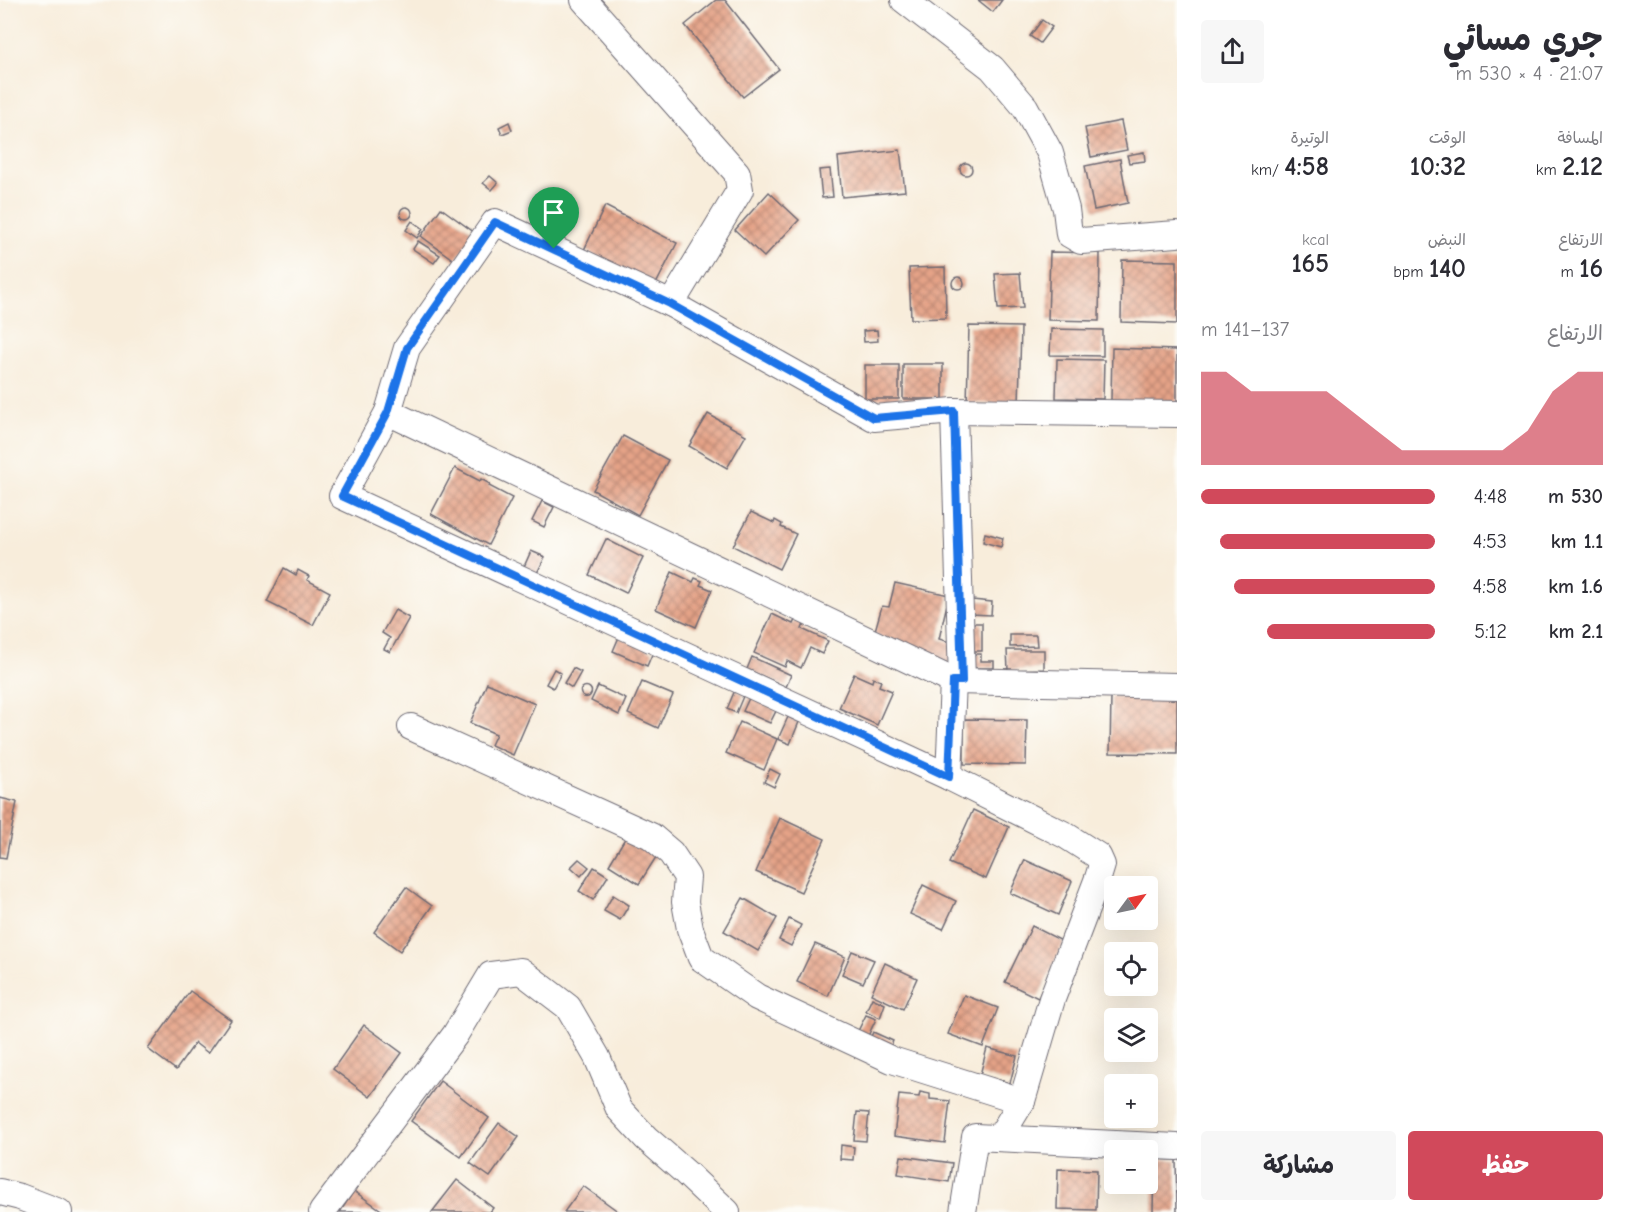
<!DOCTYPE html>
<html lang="ar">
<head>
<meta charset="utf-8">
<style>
	body { margin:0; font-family:"Comic Neue","Playpen Sans Arabic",sans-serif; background:#f7f7f7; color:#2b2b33; direction:rtl; height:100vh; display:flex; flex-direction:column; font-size:22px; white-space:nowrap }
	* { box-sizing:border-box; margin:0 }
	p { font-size:20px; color:#7c7c81 }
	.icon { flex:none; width:33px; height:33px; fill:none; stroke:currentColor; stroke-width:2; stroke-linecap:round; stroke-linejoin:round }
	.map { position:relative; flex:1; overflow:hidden; direction:ltr }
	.details { display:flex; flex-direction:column; background:#fff; width:450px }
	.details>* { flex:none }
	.needle { width:39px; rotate:57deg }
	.buttons { position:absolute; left:1104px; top:876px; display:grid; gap:12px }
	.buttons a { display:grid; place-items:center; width:54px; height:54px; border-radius:6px; background:#fff; box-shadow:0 6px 24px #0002; font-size:30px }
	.pin { position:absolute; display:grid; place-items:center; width:51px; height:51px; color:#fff; margin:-62px -26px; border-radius:50% 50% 50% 0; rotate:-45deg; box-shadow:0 0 6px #0007 }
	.pin .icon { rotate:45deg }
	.round { display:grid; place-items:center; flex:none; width:63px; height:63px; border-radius:6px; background:#f7f7f7 }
	.overview { display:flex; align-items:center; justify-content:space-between; height:102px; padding:0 24px }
	h1 { font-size:33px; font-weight:700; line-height:45px }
	.figures { display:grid; grid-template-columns:repeat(3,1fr); gap:9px; height:102px; padding:6px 24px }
	.figures div { display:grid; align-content:center }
	.figures b { font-size:26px; font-weight:700 }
	.figures small { font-size:16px; font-weight:400 }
	.figures p { font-size:16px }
	.chart { height:168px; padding:12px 24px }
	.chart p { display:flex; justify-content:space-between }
	.chart svg { width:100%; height:108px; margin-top:6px; fill:#d1495b; opacity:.7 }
	.button { display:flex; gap:12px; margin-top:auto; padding:12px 24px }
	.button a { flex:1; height:69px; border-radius:6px; background:#d1495b; color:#fff; font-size:24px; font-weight:700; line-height:69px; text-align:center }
	.button a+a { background:#f7f7f7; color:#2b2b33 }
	ul { padding:0 24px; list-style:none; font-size:20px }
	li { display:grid; grid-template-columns:96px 72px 1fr; align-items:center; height:45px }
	li i { height:15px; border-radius:8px; background:#d1495b }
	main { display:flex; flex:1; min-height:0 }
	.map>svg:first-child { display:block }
</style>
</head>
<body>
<main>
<section class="details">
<div class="overview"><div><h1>جري مسائي</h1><p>21:07 · 4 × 530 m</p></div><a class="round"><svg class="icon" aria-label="share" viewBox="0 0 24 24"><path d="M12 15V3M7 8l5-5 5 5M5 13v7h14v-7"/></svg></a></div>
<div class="figures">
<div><p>المسافة</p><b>2.12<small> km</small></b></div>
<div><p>الوقت</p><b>10:32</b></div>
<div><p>الوتيرة</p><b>4:58<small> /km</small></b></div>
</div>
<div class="figures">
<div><p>الارتفاع</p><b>16<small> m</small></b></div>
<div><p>النبض</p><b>140<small> bpm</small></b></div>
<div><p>kcal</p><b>165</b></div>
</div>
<div class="chart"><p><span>الارتفاع</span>137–141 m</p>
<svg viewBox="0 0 160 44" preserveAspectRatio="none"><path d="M0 44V6L10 6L20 14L30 14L40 14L50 14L60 22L70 30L80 38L90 38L100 38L110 38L120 38L130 30L140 14L150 6L160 6V44z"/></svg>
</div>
<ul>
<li><b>530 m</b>4:48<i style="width:100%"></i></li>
<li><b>1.1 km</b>4:53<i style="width:92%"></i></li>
<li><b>1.6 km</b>4:58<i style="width:86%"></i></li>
<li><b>2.1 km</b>5:12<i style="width:72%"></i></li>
</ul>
<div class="button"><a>حفظ</a><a>مشاركة</a></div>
</section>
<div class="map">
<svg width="1177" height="1212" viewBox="0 0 1177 1212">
	<defs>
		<pattern id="building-cross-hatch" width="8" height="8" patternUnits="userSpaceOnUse" patternTransform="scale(1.5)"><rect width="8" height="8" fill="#e5a387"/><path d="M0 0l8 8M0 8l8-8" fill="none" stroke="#b98470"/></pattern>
	</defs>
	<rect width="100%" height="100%" fill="#fdfcf7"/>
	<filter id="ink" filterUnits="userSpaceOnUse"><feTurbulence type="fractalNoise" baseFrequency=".0167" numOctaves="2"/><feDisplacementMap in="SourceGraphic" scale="12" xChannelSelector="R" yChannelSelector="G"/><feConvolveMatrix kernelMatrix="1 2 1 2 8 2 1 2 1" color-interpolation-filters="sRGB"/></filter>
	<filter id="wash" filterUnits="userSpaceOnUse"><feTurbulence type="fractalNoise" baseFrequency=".008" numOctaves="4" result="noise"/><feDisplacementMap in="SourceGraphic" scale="24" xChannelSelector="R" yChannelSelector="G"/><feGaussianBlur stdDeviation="1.35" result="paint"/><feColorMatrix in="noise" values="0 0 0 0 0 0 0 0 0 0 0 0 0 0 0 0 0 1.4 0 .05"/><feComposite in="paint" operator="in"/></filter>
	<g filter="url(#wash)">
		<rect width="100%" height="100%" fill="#f8eddb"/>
		<g id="blocks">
			<!-- building -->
			<g fill="url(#building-cross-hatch)">
				<path d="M 716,0 L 725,0 L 779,69 L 743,97 L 685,25 Z"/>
				<path d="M 978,0 L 1002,0 L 993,12 Z"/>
				<path d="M 1042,20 L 1052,27 L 1040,43 L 1030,36 Z"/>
				<path d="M 1121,121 L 1127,150 L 1091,157 L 1085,128 Z"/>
				<path d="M 509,122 L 512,130 L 502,134 L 499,127 Z"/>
				<path d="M 900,150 L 905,191 L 842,197 L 838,157 Z"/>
				<path d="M 1144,152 L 1145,161 L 1129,163 L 1127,155 Z"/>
				<path d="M 1120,159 L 1128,203 L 1094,210 L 1085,166 Z"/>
				<circle cx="966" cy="169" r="6"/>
				<path d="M 830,169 L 833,197 L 822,198 L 819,170 Z"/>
				<path d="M 490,176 L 498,183 L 492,190 L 483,183 Z"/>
				<path d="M 769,192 L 799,220 L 764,257 L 735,230 Z"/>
				<path d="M 605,206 L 677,243 L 655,286 L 584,250 Z"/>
				<circle cx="406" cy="213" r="6"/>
				<path d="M 441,208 L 475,233 L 455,261 L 421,236 Z"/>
				<path d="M 412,221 L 423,229 L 417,238 L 406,230 Z"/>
				<path d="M 418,241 L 440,255 L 434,263 L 413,249 Z"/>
				<path d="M 1050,252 L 1100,253 L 1099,321 L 1048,320 Z"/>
				<path d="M 1122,260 L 1177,261 L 1177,324 L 1121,322 Z"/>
				<path d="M 945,267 L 946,318 L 911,319 L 909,268 Z"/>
				<path d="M 1020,273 L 1023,308 L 998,309 L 995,274 Z"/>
				<circle cx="958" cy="283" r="6"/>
				<path d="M 969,326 L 1021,327 L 1019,404 L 967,403 Z"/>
				<path d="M 1051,329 L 1103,330 L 1103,356 L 1050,355 Z"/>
				<path d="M 877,330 L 878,341 L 864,342 L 863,331 Z"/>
				<path d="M 1112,348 L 1177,350 L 1177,402 L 1111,400 Z"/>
				<path d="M 1057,359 L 1104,360 L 1103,399 L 1056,398 Z"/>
				<rect x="903" y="364" width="40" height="35"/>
				<rect x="865" y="365" width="34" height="34"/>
				<path d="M 708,414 L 746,435 L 727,468 L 689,446 Z"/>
				<path d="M 623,436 L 668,460 L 638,515 L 593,490 Z"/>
				<path d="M 455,468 L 480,481 L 481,479 L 490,484 L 489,486 L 512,498 L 488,545 L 431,514 Z"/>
				<path d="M 542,501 L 554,507 L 544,527 L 532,521 Z"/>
				<path d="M 751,512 L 774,523 L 775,520 L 782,524 L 781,527 L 796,534 L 779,569 L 733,546 Z"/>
				<path d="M 985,533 L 1003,538 L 1001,547 L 983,542 Z"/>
				<path d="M 606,539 L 643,558 L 626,593 L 589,575 Z"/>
				<path d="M 531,551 L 545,557 L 536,575 L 523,569 Z"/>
				<path d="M 284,568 L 296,575 L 298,570 L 309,576 L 307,580 L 330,592 L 313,625 L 267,602 Z"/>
				<path d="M 672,572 L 693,582 L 695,578 L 702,581 L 700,585 L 712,590 L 696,627 L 656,609 Z"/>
				<path d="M 895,583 L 949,595 L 939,639 L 954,643 L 949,666 L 874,634 L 882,606 L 889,607 Z"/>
				<path d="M 972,600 L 992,602 L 991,615 L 971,614 Z"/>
				<path d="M 395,610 L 409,618 L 390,652 L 384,649 L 390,638 L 382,633 Z"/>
				<path d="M 772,614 L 793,624 L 795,620 L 804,624 L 802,629 L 828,641 L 822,654 L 810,648 L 801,668 L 787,661 L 785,667 L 754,653 Z"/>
				<rect x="967" y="623" width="15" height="28"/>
				<path d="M 1010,635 L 1036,635 L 1037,646 L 1010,647 Z"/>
				<path d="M 619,637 L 653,652 L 647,666 L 613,651 Z"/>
				<path d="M 1007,650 L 1044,650 L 1044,669 L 1008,670 Z"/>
				<path d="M 968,654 L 981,654 L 981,661 L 994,661 L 994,668 L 969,668 Z"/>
				<path d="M 752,657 L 791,675 L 786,687 L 747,669 Z"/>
				<path d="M 573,668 L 581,672 L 572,688 L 564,683 Z"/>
				<path d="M 554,669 L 561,673 L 553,688 L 546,684 Z"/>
				<path d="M 854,674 L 872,682 L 873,678 L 881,681 L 879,686 L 892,691 L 877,725 L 839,708 Z"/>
				<path d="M 642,682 L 673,695 L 658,728 L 628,714 Z"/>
				<path d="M 487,683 L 535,704 L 513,755 L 491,745 L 496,734 L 470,723 Z"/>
				<path d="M 598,686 L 626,699 L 619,715 L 591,701 Z"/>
				<circle cx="586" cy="692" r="5.5"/>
				<path d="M 735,690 L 744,694 L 736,713 L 727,709 Z"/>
				<path d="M 750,696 L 777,709 L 770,723 L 743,711 Z"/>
				<path d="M 1111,696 L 1177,697 L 1177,754 L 1110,753 Z"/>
				<path d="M 788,717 L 799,722 L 790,744 L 778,739 Z"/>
				<path d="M 964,719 L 1027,720 L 1026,765 L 964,764 Z"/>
				<path d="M 740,722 L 777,739 L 764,770 L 726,753 Z"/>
				<path d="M 770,769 L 780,774 L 774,787 L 764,782 Z"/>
				<path d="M 0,798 L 17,802 L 6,858 L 0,857 Z"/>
				<path d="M 973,810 L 1009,827 L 986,879 L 949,863 Z"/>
				<path d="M 780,818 L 825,839 L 801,892 L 756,872 Z"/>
				<path d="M 627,835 L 658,854 L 639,884 L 609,865 Z"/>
				<path d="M 579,859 L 589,867 L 581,876 L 571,867 Z"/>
				<path d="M 1025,860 L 1072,881 L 1058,915 L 1010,893 Z"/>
				<path d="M 594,867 L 608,876 L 593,900 L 579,891 Z"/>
				<path d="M 923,885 L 956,901 L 943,929 L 910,914 Z"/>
				<path d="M 406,887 L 432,906 L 400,951 L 374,932 Z"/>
				<path d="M 613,895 L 629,905 L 620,920 L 604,911 Z"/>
				<path d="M 743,898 L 777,918 L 758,951 L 724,931 Z"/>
				<path d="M 789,919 L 801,925 L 791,946 L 779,940 Z"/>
				<path d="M 1032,926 L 1064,942 L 1038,998 L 1005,982 Z"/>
				<path d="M 815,944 L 845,957 L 828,996 L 797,982 Z"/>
				<path d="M 852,951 L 874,960 L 863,983 L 842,974 Z"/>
				<path d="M 885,963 L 917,978 L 903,1009 L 871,994 Z"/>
				<path d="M 190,991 L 231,1020 L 208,1053 L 195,1043 L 176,1070 L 148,1049 Z"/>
				<path d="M 964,995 L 998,1008 L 983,1047 L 948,1034 Z"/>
				<path d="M 872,998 L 885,1004 L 880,1018 L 866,1011 Z"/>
				<path d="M 866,1015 L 876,1019 L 868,1036 L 858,1031 Z"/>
				<path d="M 364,1025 L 402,1053 L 370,1097 L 333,1069 Z"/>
				<path d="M 873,1032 L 893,1041 L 890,1048 L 870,1039 Z"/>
				<path d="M 987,1048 L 1017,1056 L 1010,1083 L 980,1075 Z"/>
				<path d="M 440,1081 L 489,1118 L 461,1157 L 411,1121 Z"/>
				<path d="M 920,1092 L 930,1094 L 930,1099 L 950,1101 L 945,1143 L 894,1136 L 899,1095 L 919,1097 Z"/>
				<path d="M 857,1112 L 869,1113 L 866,1141 L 854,1140 Z"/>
				<path d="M 499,1123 L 519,1137 L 490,1177 L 470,1163 Z"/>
				<path d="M 841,1145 L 854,1147 L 853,1160 L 840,1159 Z"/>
				<path d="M 901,1156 L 952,1163 L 949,1182 L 898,1174 Z"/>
				<path d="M 1154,1159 L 1176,1160 L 1177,1212 L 1153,1212 Z"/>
				<path d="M 1058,1169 L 1097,1170 L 1096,1210 L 1057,1209 Z"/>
				<path d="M 457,1180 L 493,1208 L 490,1212 L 432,1212 Z"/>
				<path d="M 583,1186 L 619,1212 L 564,1212 Z"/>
				<path d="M 354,1191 L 384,1212 L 340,1212 Z"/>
			</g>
		</g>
	</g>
	<g filter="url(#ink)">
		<use href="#blocks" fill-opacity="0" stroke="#6d6973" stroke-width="1.5"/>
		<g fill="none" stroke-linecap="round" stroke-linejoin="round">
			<defs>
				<g id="street">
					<path d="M 584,0 L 737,173 L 740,190 L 671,304"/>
					<path d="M 904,0 L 992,68 L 1025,107 L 1050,153 L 1066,209 L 1069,234 L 1081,241 L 1177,234"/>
					<path d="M 954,411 L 962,681"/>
					<path d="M 388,412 L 953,681 L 1177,686"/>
					<path d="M 411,727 L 651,836 L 671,853 L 687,877 L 685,902 L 690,929 L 701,958 L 757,997 L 892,1060 L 1022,1101"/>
					<path d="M 949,777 L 953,681"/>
					<path d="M 1000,1137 L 1022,1101 L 1052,999 L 1098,878 L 1102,865 L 1098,856 L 1065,835 L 949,777 L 342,496 L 388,412 L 407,348 L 495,222 L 671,304 L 874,418 L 954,411 L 1177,414"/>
					<path d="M 0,1192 L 20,1197 L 59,1212"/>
					<path d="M 322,1212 L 455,1035 L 491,975 L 521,971 L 568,1007 L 597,1057 L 619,1109 L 646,1138 L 686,1173 L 727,1212"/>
					<path d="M 963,1212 L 975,1137 L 1177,1147"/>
				</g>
			</defs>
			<!-- street casing -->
			<use href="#street" stroke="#6d6973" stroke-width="28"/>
			<!-- street -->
			<use href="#street" stroke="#fff" stroke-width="26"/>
		</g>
	</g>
	<g fill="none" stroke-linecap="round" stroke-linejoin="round" filter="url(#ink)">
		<defs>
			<path id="route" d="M 495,222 L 670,304 L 874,418 L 954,411 L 962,681 L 953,681 L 949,777 L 342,496 L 388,412 L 407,348 Z"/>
		</defs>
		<!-- route casing -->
		<use href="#route" stroke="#fff" stroke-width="12"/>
		<!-- route -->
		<use href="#route" stroke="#1a73e8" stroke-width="8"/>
	</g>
</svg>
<div class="buttons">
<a><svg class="needle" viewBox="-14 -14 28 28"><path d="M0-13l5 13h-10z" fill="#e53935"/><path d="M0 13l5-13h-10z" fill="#7c7c81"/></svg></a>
<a><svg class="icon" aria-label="locate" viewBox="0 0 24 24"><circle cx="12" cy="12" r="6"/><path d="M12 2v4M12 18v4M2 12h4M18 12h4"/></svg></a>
<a><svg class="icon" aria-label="layers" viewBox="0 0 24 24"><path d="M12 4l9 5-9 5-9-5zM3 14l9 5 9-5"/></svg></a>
<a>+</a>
<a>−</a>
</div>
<div class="pin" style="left:554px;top:249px;background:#1e9e55"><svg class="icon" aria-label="arrive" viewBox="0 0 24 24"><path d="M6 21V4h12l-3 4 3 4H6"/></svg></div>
</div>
</main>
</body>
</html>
